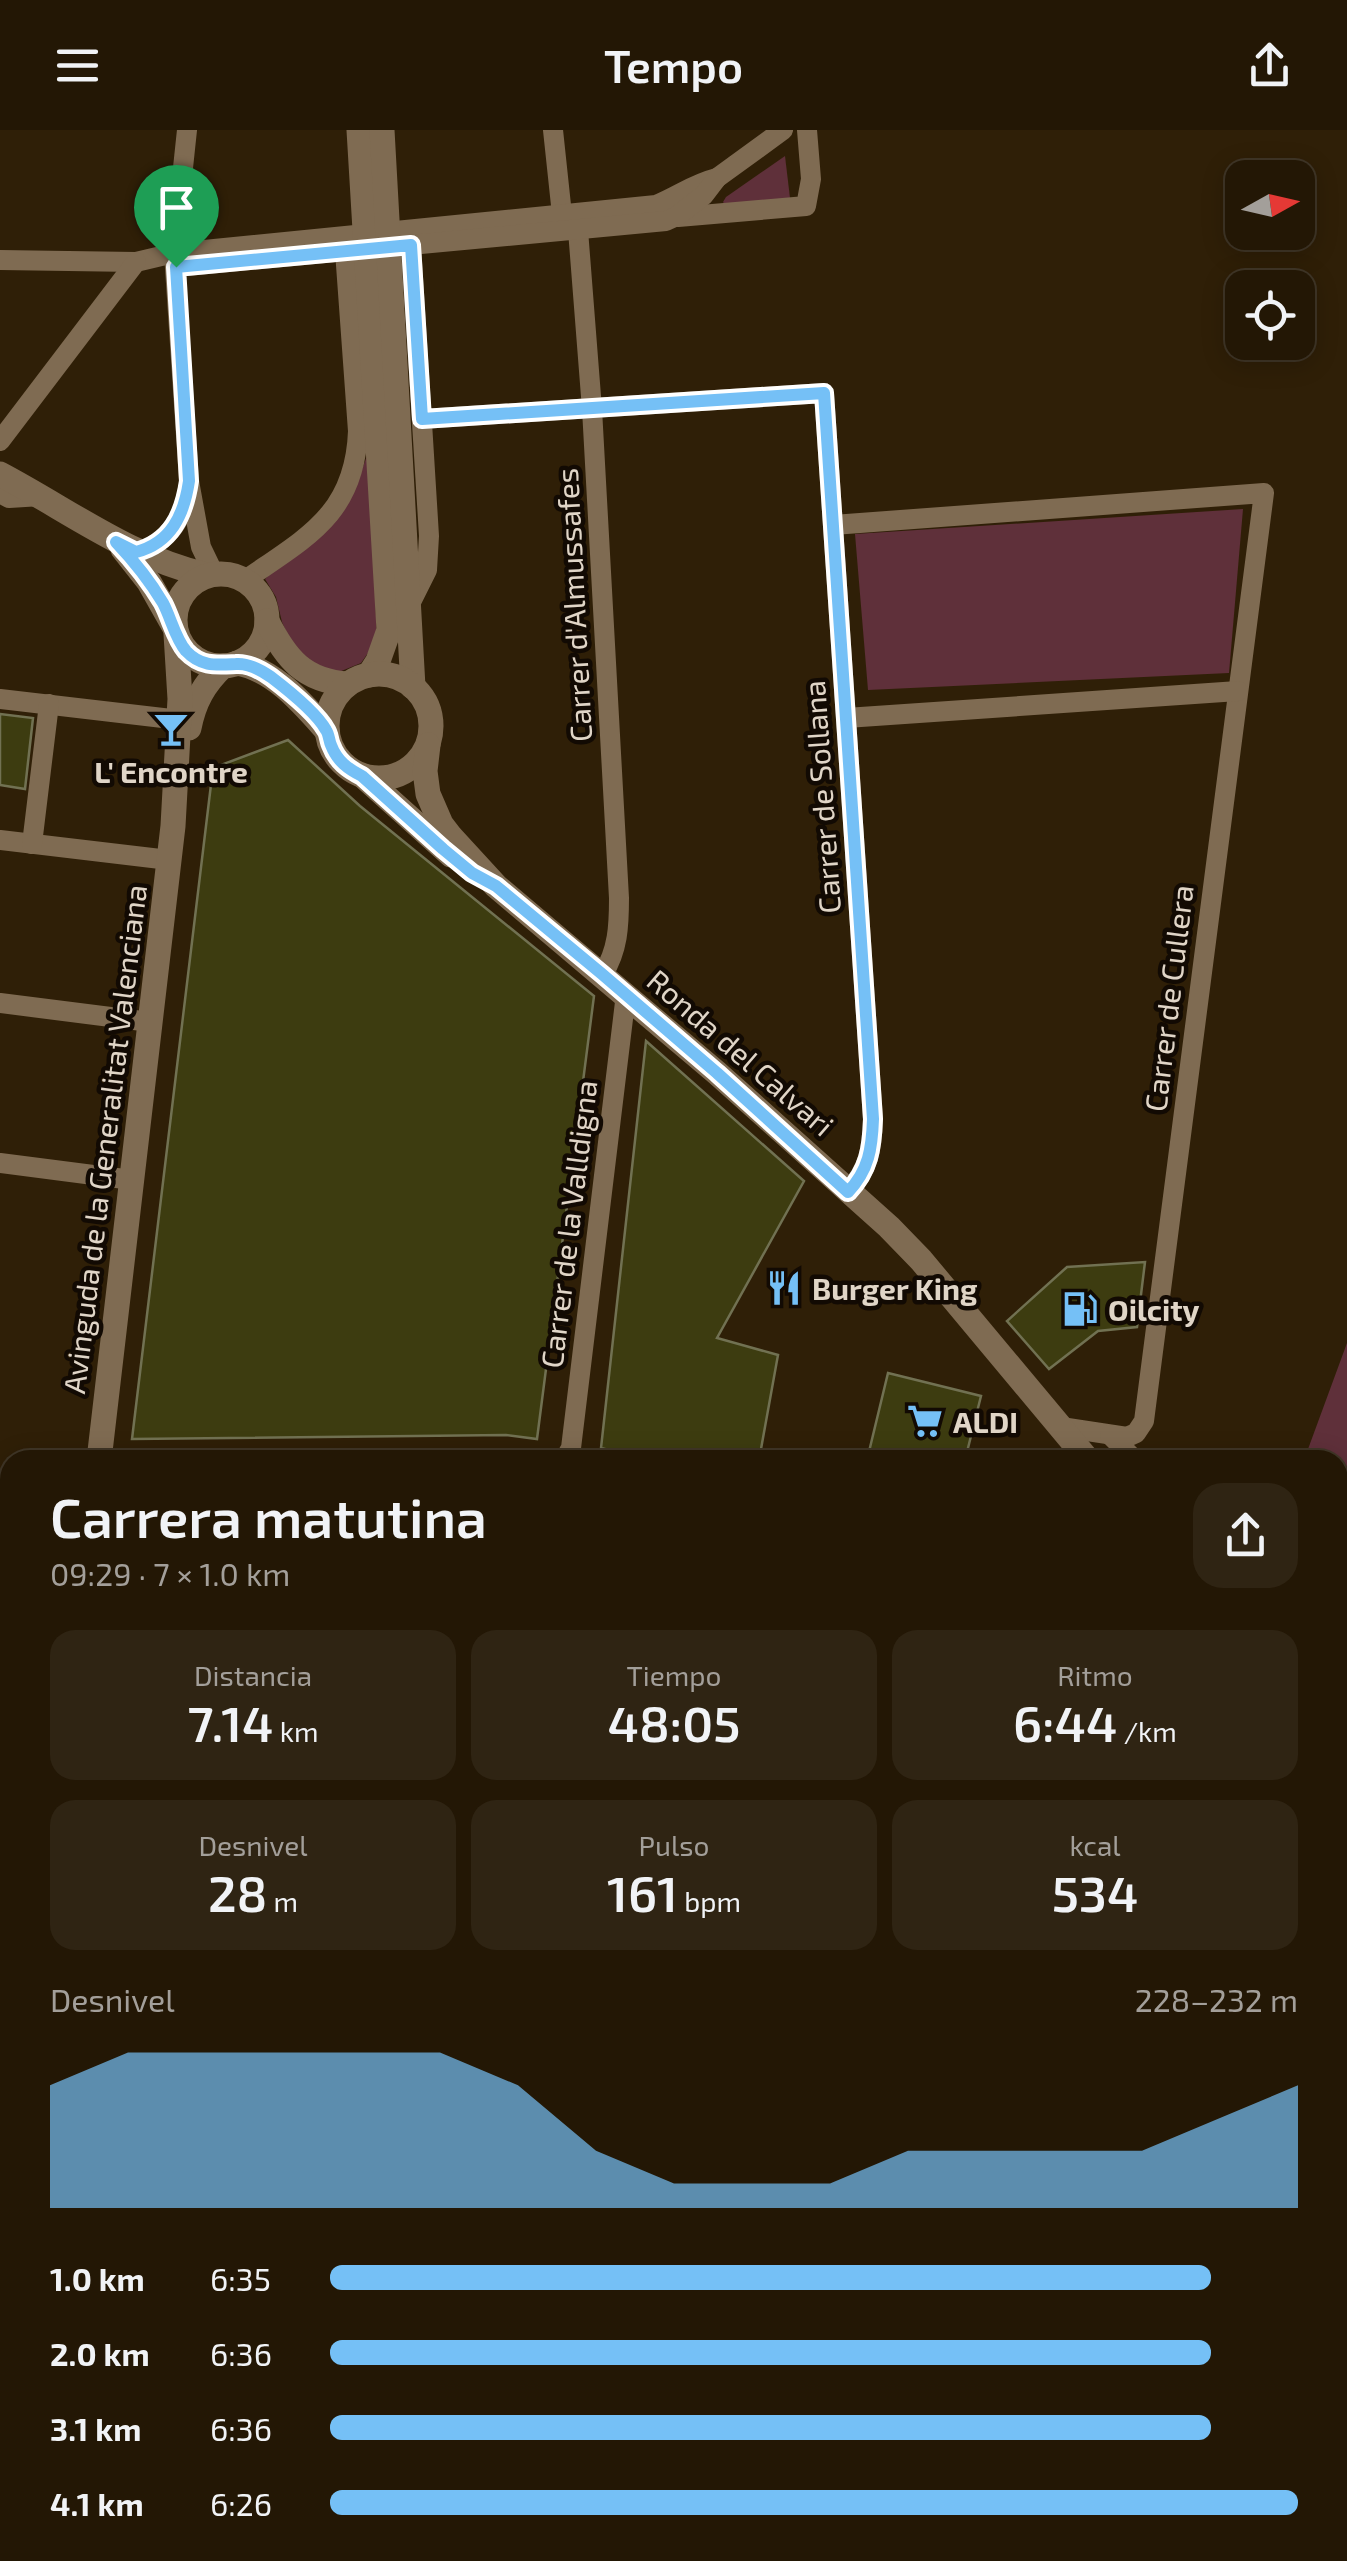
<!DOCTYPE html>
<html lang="es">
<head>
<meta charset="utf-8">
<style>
	body { margin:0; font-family:"Exo 2",sans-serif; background:#2f2413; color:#f1f3f6; height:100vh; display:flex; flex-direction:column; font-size:38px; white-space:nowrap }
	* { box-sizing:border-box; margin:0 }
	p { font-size:32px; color:#a39f9a }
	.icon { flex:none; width:55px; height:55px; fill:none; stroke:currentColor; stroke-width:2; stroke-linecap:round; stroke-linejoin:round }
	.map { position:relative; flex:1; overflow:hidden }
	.details { position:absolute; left:0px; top:1320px; width:1348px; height:1112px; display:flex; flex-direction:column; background:#231705; border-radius:30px 30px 0 0; box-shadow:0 5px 25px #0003,0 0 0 2px #403627 }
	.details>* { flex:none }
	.needle { width:65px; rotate:82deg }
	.tools { position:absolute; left:1225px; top:30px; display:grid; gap:20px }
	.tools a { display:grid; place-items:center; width:90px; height:90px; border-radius:20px; background:#231705; box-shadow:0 5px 25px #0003,0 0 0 2px #403627; font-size:50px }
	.pin { position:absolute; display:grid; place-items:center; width:85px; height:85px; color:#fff; margin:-102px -42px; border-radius:50% 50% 50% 0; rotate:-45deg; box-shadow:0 0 10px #0007 }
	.pin .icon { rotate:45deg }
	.round { display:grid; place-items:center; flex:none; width:105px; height:105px; border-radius:30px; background:#2f2413 }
	.head { display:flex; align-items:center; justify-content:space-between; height:170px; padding:0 50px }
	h1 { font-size:55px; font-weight:600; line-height:75px }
	.figures { display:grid; grid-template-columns:repeat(3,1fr); gap:15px; height:170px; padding:10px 50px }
	.figures div { display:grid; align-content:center; border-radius:25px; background:#2f2413; text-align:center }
	.figures b { font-size:50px; font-weight:600 }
	.figures small { font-size:28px; font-weight:400 }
	.figures p { font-size:28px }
	.chart { height:280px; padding:20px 50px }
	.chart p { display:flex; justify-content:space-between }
	.chart svg { width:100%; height:180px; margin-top:10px; fill:#75c0f6; opacity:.7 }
	ul { padding:0 50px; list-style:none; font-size:32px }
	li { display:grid; grid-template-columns:160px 120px 1fr; align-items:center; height:75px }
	li i { height:25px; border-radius:12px; background:#75c0f6 }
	header { display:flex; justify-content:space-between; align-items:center; height:130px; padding:0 50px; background:#231705; font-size:45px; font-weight:600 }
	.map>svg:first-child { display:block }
</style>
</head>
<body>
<header><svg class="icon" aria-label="menu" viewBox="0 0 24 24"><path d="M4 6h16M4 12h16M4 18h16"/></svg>Tempo<svg class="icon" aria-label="share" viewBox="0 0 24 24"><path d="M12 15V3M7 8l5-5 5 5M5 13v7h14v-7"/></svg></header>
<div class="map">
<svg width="1347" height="2431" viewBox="0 0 1347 2431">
	<rect width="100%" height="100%" fill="#2f1f07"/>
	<!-- green -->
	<g fill="#5f303a">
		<path d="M 785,26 L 790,68 L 725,75 L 723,72 L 726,67 Z"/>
		<path d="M 369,320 L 377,510 L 361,533 L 339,542 L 315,535 L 292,515 L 282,492 L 276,467 L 265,449 L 355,359 Z"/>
		<path d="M 1243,379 L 1229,543 L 868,560 L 855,404 Z"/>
		<path d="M 1347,1213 L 1347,1482 L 1338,1479 L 1338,1330 L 1304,1330 Z"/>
		<path d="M 1338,1576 L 1347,1579 L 1347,1844 L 1338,1841 Z"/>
	</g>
	<!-- building -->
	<g fill="#3d3c10" stroke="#717152" stroke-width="2.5">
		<path d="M 0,584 L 33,588 L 25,659 L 0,655 Z"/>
		<path d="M 288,610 L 360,676 L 594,866 L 537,1309 L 506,1305 L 132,1309 L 213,638 Z"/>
		<path d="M 646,911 L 804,1051 L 717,1208 L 778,1225 L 759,1330 L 647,1330 L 601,1318 Z"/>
		<path d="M 1145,1132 L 1137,1197 L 1098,1201 L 1049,1239 L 1007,1191 L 1067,1137 Z"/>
		<path d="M 888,1243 L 981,1266 L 965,1330 L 867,1330 Z"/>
	</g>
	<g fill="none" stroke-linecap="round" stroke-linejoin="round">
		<!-- minor -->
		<g stroke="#7f6b52" stroke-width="20">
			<path d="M 187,0 L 174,123 L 189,351 L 201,417 L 214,444"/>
			<path d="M 553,0 L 563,94"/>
			<path d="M 678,87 L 806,76 L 811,49 L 807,0"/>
			<path d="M 578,100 L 592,279 L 619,768 C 619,796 618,820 603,844"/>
			<path d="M 0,130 L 136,132 L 174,123 L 656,75 C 678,66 693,54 717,48"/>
			<path d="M 176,137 L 666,91 L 677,86 L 704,65 L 717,48 L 783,0"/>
			<path d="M 422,289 L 824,263 L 873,989 C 872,1018 869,1040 848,1061"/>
			<path d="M 0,311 L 136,132"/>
			<path d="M 0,363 L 9,368 L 41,366"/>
			<path d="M 833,395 L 1264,363 L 1144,1291 L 1136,1303 L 1127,1307 L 1061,1297"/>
			<path d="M 136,422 C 167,414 184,389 188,358"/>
			<path d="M 245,450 C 307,407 355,384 358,301 L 345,121"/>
			<path d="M 410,474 L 427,440 L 429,406 L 411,115"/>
			<path d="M 0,569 L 180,590"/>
			<path d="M 846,588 L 1238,561"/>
			<path d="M 0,710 L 169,730"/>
			<path d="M 32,714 L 49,574"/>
			<path d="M 0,873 L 150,892"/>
			<path d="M 0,1033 L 132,1050"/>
			<path d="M 1110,1305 L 1135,1330"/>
			<path d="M 447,1330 L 509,1330"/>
			<path d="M 564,1330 L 571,1318 L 626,864"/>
			<path d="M 0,1376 L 10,1373"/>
			<path d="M 0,1535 L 10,1536"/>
			<path d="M 0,1693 L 10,1694"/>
			<path d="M 0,1860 L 10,1861"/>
			<path d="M 0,2009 L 10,2010"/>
			<path d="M 1338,2146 L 1347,2147"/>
			<path d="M 432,2422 L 501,2431"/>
			<path d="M 165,2431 L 166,2422"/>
			<path d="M 704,2431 L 705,2422"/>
			<path d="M 854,2431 L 855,2422"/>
		</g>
		<!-- tertiary -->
		<g stroke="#7f6b52" stroke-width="25">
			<path d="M 359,0 L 389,500 L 378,531 L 369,545"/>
			<path d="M 382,0 L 413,557"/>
			<path d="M 0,344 C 70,381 129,427 206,445"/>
			<path d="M 123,419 L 149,452 L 175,498"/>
			<circle cx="221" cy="490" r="46"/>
			<path d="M 267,491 C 286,529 304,551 348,554"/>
			<path d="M 237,533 C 275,540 303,574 327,601"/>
			<circle cx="379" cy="596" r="52"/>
			<path d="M 189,598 C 194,572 204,554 223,536"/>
			<path d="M 428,615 L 425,641 L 428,664 L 441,694 L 451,707 L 496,756 L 717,943 L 889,1097 L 921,1130 L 1088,1330"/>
			<path d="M 363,646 L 451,725"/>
			<path d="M 99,1330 L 173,696 L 180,569 L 176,504"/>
			<path d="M 1338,1530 L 1347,1533"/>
			<path d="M 0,2137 L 10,2052"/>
			<path d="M 0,2257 L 10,2171"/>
			<path d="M 1025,2431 L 1026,2422"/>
		</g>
	</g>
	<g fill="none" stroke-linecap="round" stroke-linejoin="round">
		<defs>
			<path id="route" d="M 411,115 L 422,289 L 824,263 L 873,989 C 872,1018 869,1040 848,1062 L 717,943 L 602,844 L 496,756 L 472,743 L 443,719 L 362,646 C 348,639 337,631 331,615 C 329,611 329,604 326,600 C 316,582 288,560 271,547 C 261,540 248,533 236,534 C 216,535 201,537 186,521 C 175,508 171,488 163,473 C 150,451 134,431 116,412 L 136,422 C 171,413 184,385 189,351 L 176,137 Z"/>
		</defs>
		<!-- route casing -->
		<use href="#route" stroke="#fff" stroke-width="20"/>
		<!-- route -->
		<use href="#route" stroke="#75c0f6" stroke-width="12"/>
	</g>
	<!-- icons -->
	<defs>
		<symbol id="bar-bare" viewBox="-9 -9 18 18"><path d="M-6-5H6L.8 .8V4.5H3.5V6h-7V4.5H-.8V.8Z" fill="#75c0f6" stroke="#120a03" stroke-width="2.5" paint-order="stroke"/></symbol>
		<symbol id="restaurant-bare" viewBox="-9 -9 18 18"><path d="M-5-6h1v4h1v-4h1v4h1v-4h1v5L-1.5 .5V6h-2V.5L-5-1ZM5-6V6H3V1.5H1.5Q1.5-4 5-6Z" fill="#75c0f6" stroke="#120a03" stroke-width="2.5" paint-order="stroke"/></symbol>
		<symbol id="fuel-bare" viewBox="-9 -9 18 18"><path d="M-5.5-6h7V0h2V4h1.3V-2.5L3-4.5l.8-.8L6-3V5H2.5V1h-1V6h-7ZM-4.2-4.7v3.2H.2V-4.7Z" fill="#75c0f6" stroke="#120a03" stroke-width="2.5" paint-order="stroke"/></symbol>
		<symbol id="supermarket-bare" viewBox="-9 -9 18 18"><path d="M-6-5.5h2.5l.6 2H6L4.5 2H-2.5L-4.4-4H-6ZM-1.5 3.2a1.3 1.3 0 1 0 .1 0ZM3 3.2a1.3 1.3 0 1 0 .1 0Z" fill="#75c0f6" stroke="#120a03" stroke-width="2.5" paint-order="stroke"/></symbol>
	</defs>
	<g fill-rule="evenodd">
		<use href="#bar-bare" x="146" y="574" width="50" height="50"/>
		<use href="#restaurant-bare" x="759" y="1133" width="50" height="50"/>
		<use href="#fuel-bare" x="1055" y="1154" width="50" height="50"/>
		<use href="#supermarket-bare" x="900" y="1266" width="50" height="50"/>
	</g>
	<g text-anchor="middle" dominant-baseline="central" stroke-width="9" stroke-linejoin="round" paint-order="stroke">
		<!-- street labels -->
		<g font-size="30" fill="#e0d5c7" stroke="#120a03">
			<text transform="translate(573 475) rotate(-93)">Carrer d'Almussafes</text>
			<text transform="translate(821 667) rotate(-94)">Carrer de Sollana</text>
			<text transform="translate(1168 868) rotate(-83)">Carrer de Cullera</text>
			<text transform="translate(741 922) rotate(41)">Ronda del Calvari</text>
			<text transform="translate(104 1009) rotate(-83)">Avinguda de la Generalitat Valenciana</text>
			<text transform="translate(568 1094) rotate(-83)">Carrer de la Valldigna</text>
		</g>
		<!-- poi labels -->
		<g font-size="30" font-weight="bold" fill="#e0d5c7" stroke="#120a03" text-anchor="start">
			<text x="171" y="641" text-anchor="middle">L' Encontre</text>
			<text x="812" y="1158">Burger King</text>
			<text x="1108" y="1179">Oilcity</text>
			<text x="953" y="1291">ALDI</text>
		</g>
	</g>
</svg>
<div class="tools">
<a><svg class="needle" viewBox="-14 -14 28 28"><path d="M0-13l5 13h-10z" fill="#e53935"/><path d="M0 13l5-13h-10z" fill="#a39f9a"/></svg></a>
<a><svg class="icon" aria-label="locate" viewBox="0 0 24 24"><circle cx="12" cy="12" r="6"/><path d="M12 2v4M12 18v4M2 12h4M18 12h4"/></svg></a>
</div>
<div class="pin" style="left:176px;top:137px;background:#1e9e55"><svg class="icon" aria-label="arrive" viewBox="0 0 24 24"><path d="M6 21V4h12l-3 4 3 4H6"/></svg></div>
<section class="details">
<div class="head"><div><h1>Carrera matutina</h1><p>09:29 · 7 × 1.0 km</p></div><a class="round"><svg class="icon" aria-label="share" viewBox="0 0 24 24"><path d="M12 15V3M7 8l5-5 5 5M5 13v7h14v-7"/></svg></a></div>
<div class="figures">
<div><p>Distancia</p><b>7.14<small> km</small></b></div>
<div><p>Tiempo</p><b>48:05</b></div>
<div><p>Ritmo</p><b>6:44<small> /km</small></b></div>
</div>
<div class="figures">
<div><p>Desnivel</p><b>28<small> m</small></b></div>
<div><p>Pulso</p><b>161<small> bpm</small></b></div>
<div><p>kcal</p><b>534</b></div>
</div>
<div class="chart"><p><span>Desnivel</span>228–232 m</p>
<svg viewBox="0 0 160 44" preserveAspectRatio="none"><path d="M0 44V14L10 6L20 6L30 6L40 6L50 6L60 14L70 30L80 38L90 38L100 38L110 30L120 30L130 30L140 30L150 22L160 14V44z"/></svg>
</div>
<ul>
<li><b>1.0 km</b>6:35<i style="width:91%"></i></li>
<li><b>2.0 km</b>6:36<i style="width:91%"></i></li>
<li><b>3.1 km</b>6:36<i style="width:91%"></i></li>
<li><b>4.1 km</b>6:26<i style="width:100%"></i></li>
</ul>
</section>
</div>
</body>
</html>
